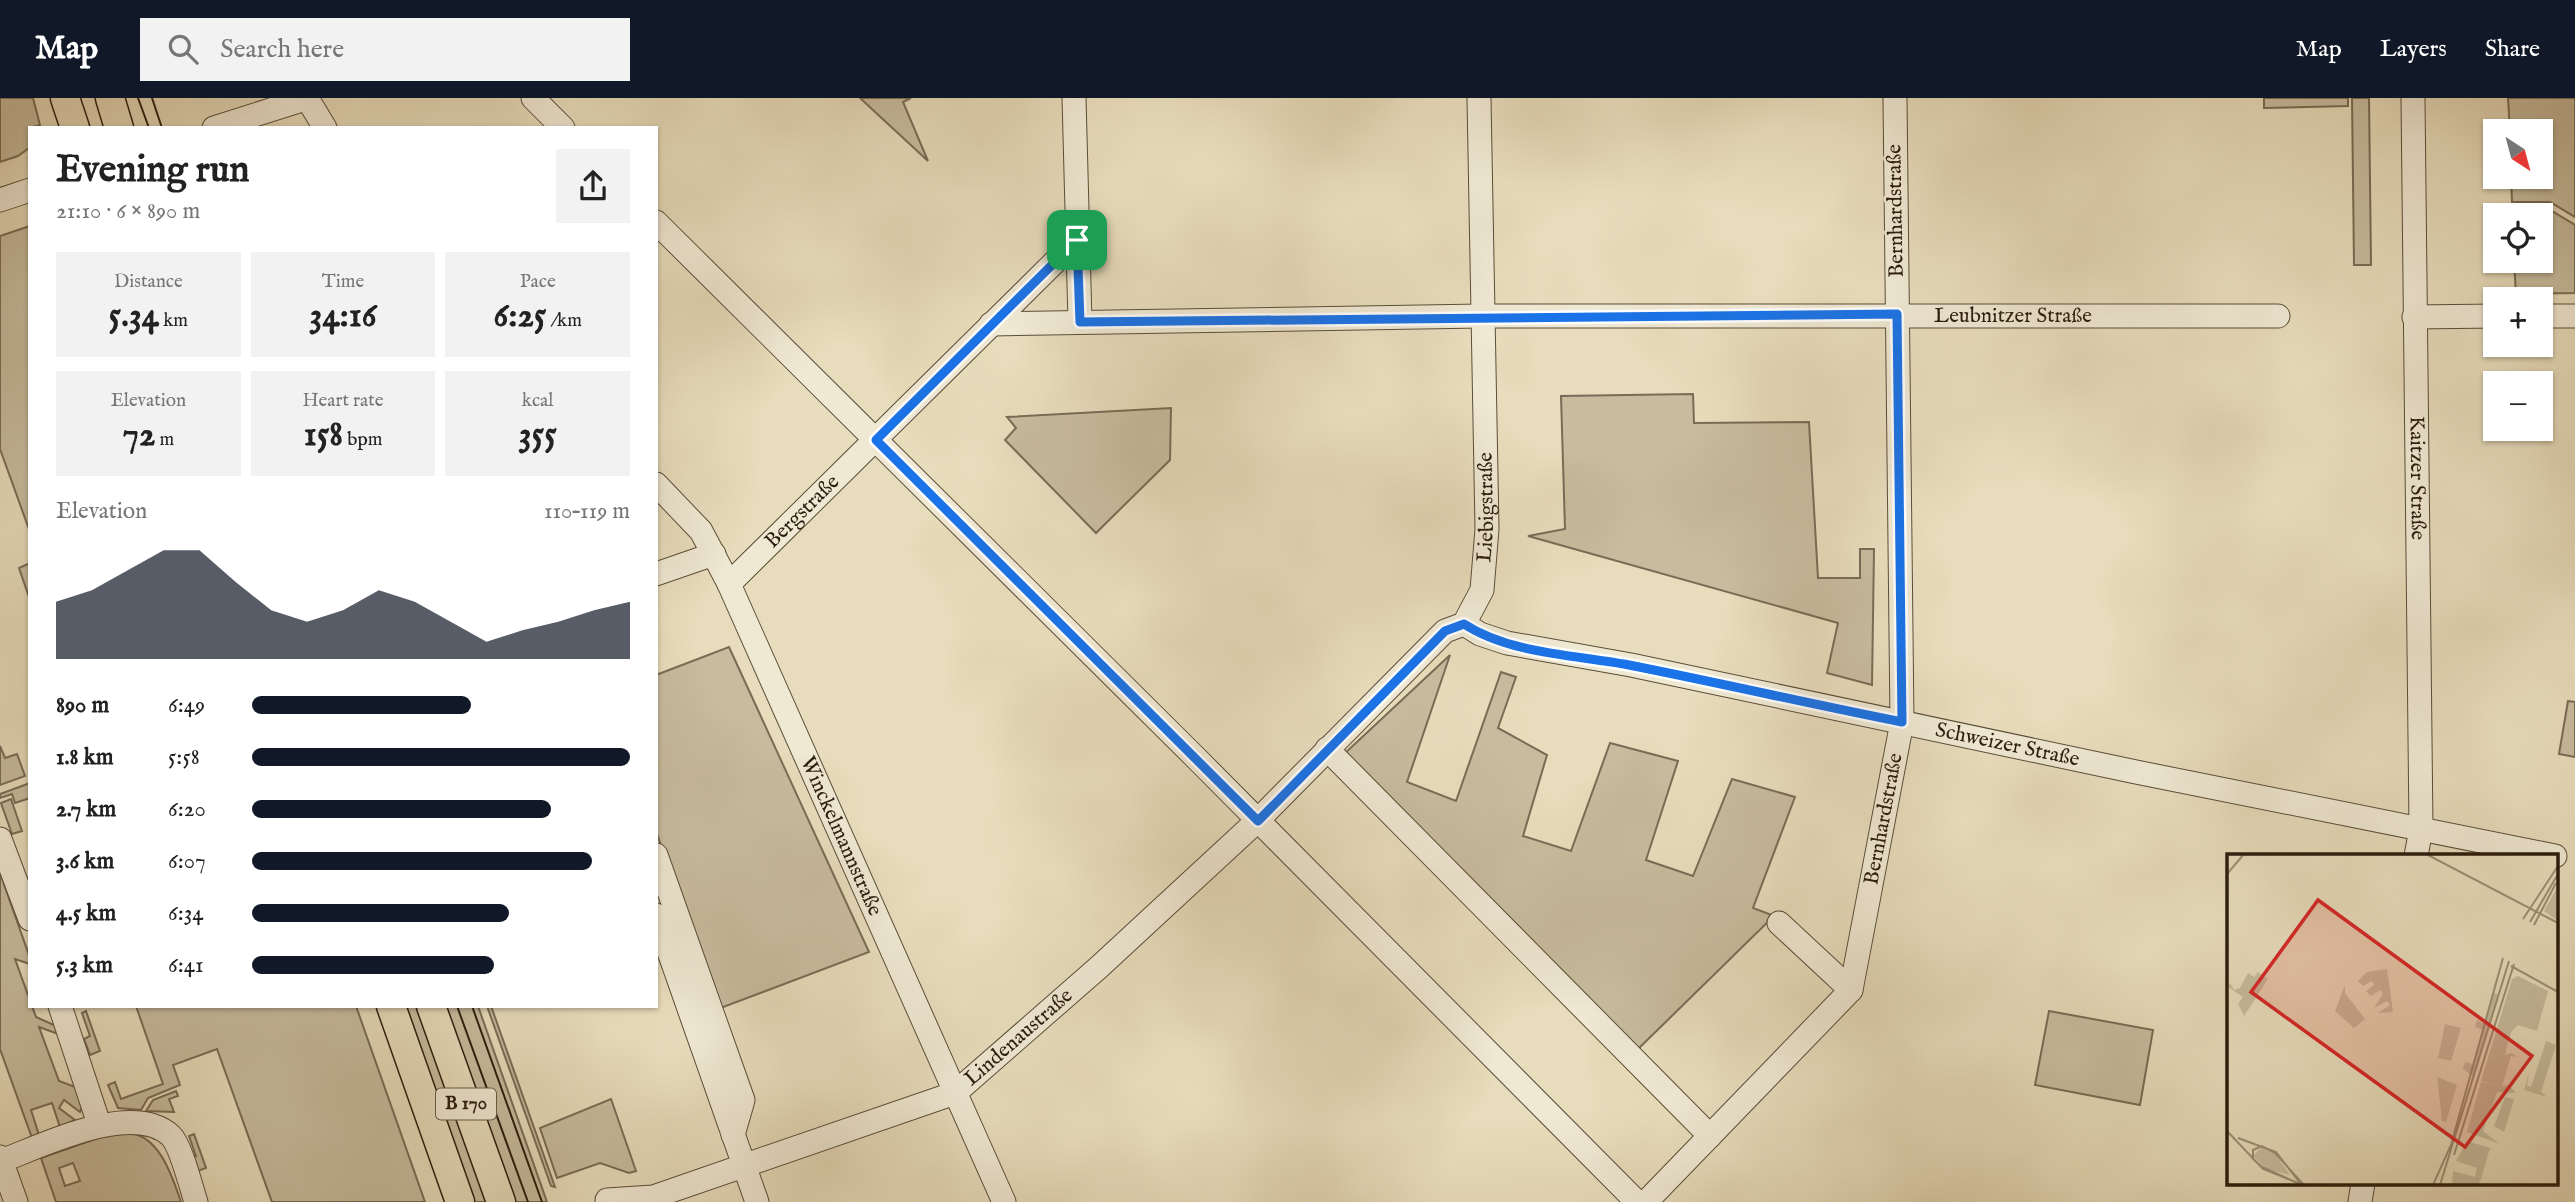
<!DOCTYPE html>
<html lang="en">
<head>
<meta charset="utf-8">
<style>
	body { margin:0; font-family:"IM FELL English",serif; background:#f2f2f2; color:#222; height:100vh; display:flex; flex-direction:column; font-size:26px; white-space:nowrap }
	* { box-sizing:border-box; margin:0 }
	p { font-size:23px; color:#767676 }
	.icon { flex:none; width:38px; height:38px; fill:none; stroke:currentColor; stroke-width:2; stroke-linecap:round; stroke-linejoin:round }
	.map { position:relative; flex:1; overflow:hidden }
	.panel { position:absolute; left:28px; top:28px; width:630px; height:882px; display:flex; flex-direction:column; background:#fff; border-radius:0px; box-shadow:0 2px 5px #0004 }
	.panel>* { flex:none }
	.needle { width:46px; rotate:144deg }
	.controls { position:absolute; left:2483px; top:21px; display:grid; gap:14px }
	.controls a { display:grid; place-items:center; width:70px; height:70px; border-radius:0px; background:#fff; box-shadow:0 2px 5px #0004; font-size:35px }
	.pin { position:absolute; display:grid; place-items:center; width:60px; height:60px; color:#fff; margin:-30px; border-radius:14px; box-shadow:0 4px 10px #0006 }
	.round { display:grid; place-items:center; flex:none; width:74px; height:74px; border-radius:0px; background:#f2f2f2 }
	.headline { display:flex; align-items:center; justify-content:space-between; height:119px; padding:0 28px }
	h1 { font-size:38px; font-weight:700; line-height:52px }
	.metrics { display:grid; grid-template-columns:repeat(3,1fr); gap:10px; height:119px; padding:7px 28px }
	.metrics div { display:grid; align-content:center; border-radius:0px; background:#f2f2f2; text-align:center }
	.metrics b { font-size:35px; font-weight:700 }
	.metrics small { font-size:19px; font-weight:400 }
	.metrics p { font-size:19px }
	.chart { height:196px; padding:14px 28px }
	.chart p { display:flex; justify-content:space-between }
	.chart svg { width:100%; height:126px; margin-top:7px; fill:#111827; opacity:.7 }
	ul { padding:0 28px; list-style:none; font-size:23px }
	li { display:grid; grid-template-columns:112px 84px 1fr; align-items:center; height:52px }
	li i { height:18px; border-radius:9px; background:#111827 }
	header { display:flex; align-items:center; gap:42px; box-sizing:border-box; height:98px; padding:0 35px; background:#111827; color:#fff }
	header strong { font-size:33px }
	nav { display:flex; gap:38px; margin-inline-start:auto; font-size:24px }
	.search { width:490px; height:63px; background:#f2f2f2; display:flex; align-items:center; gap:18px; box-sizing:border-box; padding:0 24px; border-radius:0px; color:#767676; font-size:26px }
	.map>svg:first-child { display:block }
</style>
</head>
<body>
<header>
<strong>Map</strong>
<div class="search"><svg class="icon" aria-label="search" viewBox="0 0 24 24"><circle cx="10" cy="10" r="6"/><path d="M15 15l6 6"/></svg>Search here</div>
<nav><a>Map</a><a>Layers</a><a>Share</a></nav>
</header>
<div class="map">
<svg width="2575" height="1104" viewBox="0 0 2575 1104">
	<rect width="100%" height="100%" fill="#e7dcbb"/>
	<filter id="stains"><feTurbulence type="fractalNoise" baseFrequency=".00286" numOctaves="4"/><feColorMatrix values="0 0 0 0 .2 0 0 0 0 .09 0 0 0 0 .02 0 0 0 .5 -.17"/></filter>
	<radialGradient id="worn" r=".72"><stop offset=".6" stop-color="#630" stop-opacity="0"/><stop offset="1" stop-color="#630" stop-opacity=".3"/></radialGradient>
	<!-- green -->
	<g fill="#c7bc9e" stroke="#796c56" stroke-width="2" fill-rule="evenodd">
		<path d="M 0,0 L 33,0 L 40,27 L 30,30 L 29,50 L 18,58 L 0,64 Z"/>
		<path d="M 860,0 L 911,0 L 903,4 L 928,63 Z"/>
		<path d="M 2264,0 L 2348,0 L 2348,8 L 2264,10 Z"/>
		<path d="M 2352,0 L 2369,0 L 2371,167 L 2354,167 Z"/>
		<path d="M 2508,0 L 2575,0 L 2575,119 L 2550,104 L 2512,104 L 2511,79 L 2541,79 L 2541,33 L 2510,33 Z"/>
		<path d="M 2547,110 L 2575,127 L 2575,195 L 2516,196 L 2514,163 L 2541,163 L 2541,117 L 2513,117 L 2512,112 Z"/>
		<path d="M 30,128 L 30,434 L 0,351 L 0,138 Z"/>
		<path d="M 1693,296 L 1694,325 L 1809,324 L 1818,480 L 1860,480 L 1860,451 L 1874,451 L 1872,587 L 1827,575 L 1838,525 L 1528,438 L 1565,431 L 1561,298 Z"/>
		<path d="M 1171,310 L 1170,362 L 1096,435 L 1005,342 L 1016,330 L 1007,319 Z"/>
		<path d="M 30,465 L 30,502 L 19,470 Z"/>
		<path d="M 729,549 L 869,854 L 718,911 L 656,733 L 656,577 Z"/>
		<path d="M 1450,557 L 1407,684 L 1456,703 L 1501,574 L 1516,579 L 1498,630 L 1547,657 L 1523,738 L 1571,753 L 1610,645 L 1678,663 L 1646,762 L 1693,778 L 1732,681 L 1795,699 L 1753,810 L 1774,818 L 1635,954 L 1343,657 Z"/>
		<path d="M 2568,603 L 2575,604 L 2575,659 L 2559,656 Z"/>
		<path d="M 0,648 L 5,660 L 17,656 L 25,678 L 0,687 Z"/>
		<path d="M 30,685 L 30,700 L 15,705 L 12,696 L 0,700 L 0,696 Z"/>
		<path d="M 11,701 L 22,733 L 12,736 L 1,705 Z"/>
		<path d="M 0,775 L 30,860 L 30,866 L 15,861 L 36,919 L 56,928 L 58,936 L 39,929 L 59,983 L 78,990 L 83,1007 L 80,1014 L 64,1002 L 59,1010 L 75,1022 L 60,1029 L 52,1005 L 31,1012 L 39,1037 L 32,1040 L 0,951 Z"/>
		<path d="M 136,908 L 356,908 L 425,1104 L 272,1104 L 217,951 L 173,967 L 180,987 L 148,1000 L 141,1012 L 118,1010 L 108,987 L 115,984 L 121,1001 L 163,986 Z"/>
		<path d="M 402,908 L 419,908 L 488,1104 L 469,1104 Z"/>
		<path d="M 443,908 L 478,908 L 547,1104 L 513,1104 Z"/>
		<path d="M 487,908 L 491,908 L 555,1089 L 551,1088 Z"/>
		<path d="M 86,913 L 100,953 L 90,957 L 84,941 L 90,938 L 82,915 Z"/>
		<path d="M 2049,913 L 2153,932 L 2140,1007 L 2035,987 Z"/>
		<path d="M 176,993 L 178,998 L 169,1001 L 174,1014 L 146,1013 L 153,1002 Z"/>
		<path d="M 611,1001 L 636,1073 L 629,1075 L 600,1065 L 557,1080 L 540,1030 Z"/>
		<path d="M 130,1035 C 160,1039 172,1078 181,1104 L 56,1104 L 41,1060 L 104,1038 ZM 73,1065 L 80,1083 L 65,1088 L 59,1070 Z"/>
		<path d="M 194,1036 L 206,1070 L 195,1074 L 190,1060 L 196,1058 L 189,1038 Z"/>
	</g>
	<g fill="none" stroke-linecap="round" stroke-linejoin="round">
		<defs>
			<g id="minor">
				<path d="M 307,0 L 325,30"/>
				<path d="M 533,0 L 563,30"/>
				<path d="M 1074,0 L 1080,224"/>
				<path id="s1" d="M 2413,0 L 2421,731 L 2416,758"/>
				<path d="M 214,30 L 308,0"/>
				<path d="M 0,102 L 30,92"/>
				<path d="M 656,124 L 1194,658 L 1637,1104"/>
				<path d="M 2541,218 L 2575,218"/>
				<path d="M 2414,219 L 2496,218"/>
				<path id="s2" d="M 991,226 L 1481,218 L 2278,218"/>
				<path id="s3" d="M 656,386 L 701,433 L 729,486 L 1004,1104"/>
				<path d="M 656,476 L 714,456"/>
				<path id="s4" d="M 729,486 L 1077,142"/>
				<path id="s5" d="M 1464,526 L 1480,536 L 1507,545 L 1631,567 L 2136,674 L 2555,758"/>
				<path d="M 1327,651 L 1710,1038"/>
				<path d="M 0,741 L 30,821"/>
				<path d="M 656,757 L 743,1002 L 733,1037"/>
				<path d="M 656,817 L 757,1104"/>
				<path d="M 1779,825 L 1851,892"/>
				<path d="M 60,908 L 99,1026"/>
				<path d="M 0,1059 L 16,1104"/>
				<path d="M 1,1063 C 42,1048 133,1002 171,1038 C 181,1048 191,1089 196,1104"/>
				<path id="s6" d="M 607,1102 L 653,1099 L 955,995 L 1098,870 L 1257,723 L 1445,533 L 1464,526 L 1482,492 L 1487,431 L 1479,0"/>
				<path id="s7" d="M 1646,1104 L 1851,892 L 1902,624 L 1895,0"/>
				<path d="M 2360,1104 L 2363,1085"/>
			</g>
			<g id="major">
				<path d="M 65,0 L 75,30"/>
				<path d="M 110,0 L 119,30"/>
				<path d="M 391,908 L 460,1104"/>
				<path d="M 431,908 L 501,1104"/>
			</g>
		</defs>
		<!-- minor casing -->
		<use href="#minor" stroke="#5a4d39" stroke-width="25"/>
		<!-- major casing -->
		<use href="#major" stroke="#2b1d0e" stroke-width="31"/>
		<!-- minor -->
		<use href="#minor" stroke="#efe8d3" stroke-width="23"/>
		<!-- major -->
		<use href="#major" stroke="#e7dcbb" stroke-width="28"/>
		<!-- tram -->
		<g stroke="#2b1d0e" stroke-width="2">
			<path d="M 138,0 L 149,30"/>
			<path d="M 152,0 L 162,30"/>
			<path d="M 457,908 L 528,1104"/>
			<path d="M 472,908 L 542,1104"/>
		</g>
	</g>
	<g fill="none" stroke-linecap="round" stroke-linejoin="round">
		<defs>
			<path id="route" d="M 1077,142 L 1080,224 L 1897,216 L 1902,624 C 1811,606 1720,585 1629,567 C 1576,557 1510,556 1464,526 L 1445,533 L 1258,723 L 876,342 Z"/>
		</defs>
		<!-- route casing -->
		<use href="#route" stroke="#fff" stroke-width="14"/>
		<!-- route -->
		<use href="#route" stroke="#1a73e8" stroke-width="9"/>
	</g>
	<g text-anchor="middle" dominant-baseline="central" stroke-width="5" stroke-linejoin="round" paint-order="stroke">
		<!-- shield labels -->
		<rect fill="#efe8d3" stroke="#665a49" stroke-width="2" x="436" y="990.5" width="60" height="31" rx="5"/>
		<g font-size="19" font-weight="bold" fill="#2b1d0e">
			<text x="466" y="1006">B 170</text>
		</g>
		<!-- street labels -->
		<g font-size="21" fill="#2b1d0e" stroke="#efe8d3">
			<text transform="translate(1896 113) rotate(-91)">Bernhardstraße</text>
			<text stroke="none"><textPath href="#s2" startOffset="1022">Leubnitzer Straße</textPath></text>
			<text stroke="none"><textPath href="#s1" startOffset="380">Kaitzer Straße</textPath></text>
			<text stroke="none"><textPath href="#s6" startOffset="1181">Liebigstraße</textPath></text>
			<text stroke="none"><textPath href="#s4" startOffset="103">Bergstraße</textPath></text>
			<text stroke="none"><textPath href="#s5" startOffset="558">Schweizer Straße</textPath></text>
			<text stroke="none"><textPath href="#s7" startOffset="469">Bernhardstraße</textPath></text>
			<text stroke="none"><textPath href="#s3" startOffset="401">Winckelmannstraße</textPath></text>
			<text stroke="none"><textPath href="#s6" startOffset="450">Lindenaustraße</textPath></text>
		</g>
	</g>
	<!-- overview -->
	<g transform="translate(2227 756)">
		<rect width="331" height="331" fill="#e7dcbb"/>
		<path d="M 331,32 L 331,67 L 317,57 ZM 160,115 L 166,158 L 151,159 L 163,151 L 160,147 L 147,154 L 156,140 L 153,136 L 144,142 L 139,137 L 147,131 L 145,127 L 136,132 L 131,127 L 140,118 ZM 31,118 L 41,125 L 17,162 L 11,150 L 16,143 L 1,133 L 3,129 L 7,136 L 13,134 L 21,119 L 27,123 ZM 291,122 L 321,137 L 310,177 L 291,171 L 284,178 L 278,201 L 285,199 L 290,203 L 284,202 L 275,232 L 282,231 L 289,239 L 270,238 L 256,277 L 273,290 L 240,278 L 254,228 L 270,232 L 254,227 L 285,125 ZM 118,131 L 118,139 L 138,165 L 127,174 L 108,157 ZM 267,139 L 272,140 L 247,223 L 236,215 L 238,208 L 246,210 L 256,176 L 248,173 L 250,166 L 258,170 ZM 218,170 L 234,174 L 224,207 L 211,204 ZM 319,187 L 329,191 L 314,238 L 320,243 L 297,236 L 302,218 L 300,232 L 304,233 ZM 210,223 L 230,231 L 219,268 L 215,267 ZM 278,243 L 287,245 L 277,278 L 267,272 ZM 240,287 L 263,294 L 254,325 L 251,331 L 225,331 L 226,317 L 248,323 L 250,314 L 229,307 ZM 35,293 L 49,301 L 63,321 L 39,315 L 26,302 Z" fill="#c7bc9e"/>
		<path fill="none" stroke="#9c9076" stroke-width="2" d="M 199,0 L 331,69M 0,20 L 17,0M 296,65 L 331,12M 303,68 L 331,20M 307,71 L 329,29M 284,112 L 331,138M 0,277 L 36,315 L 76,331M 11,284 L 49,298 L 73,329M 227,301 L 287,110M 75,331 L 35,313 L 26,305 L 26,296 L 35,292 L 48,299 L 77,331M 206,331 L 224,291 L 276,104M 213,331 L 282,107"/>
		<path fill="#d62828" fill-opacity="0.15" stroke="#d62828" stroke-width="3.5" d="M 91,46 L 305,202 L 238,293 L 24,138 Z"/>
		<rect width="331" height="331" fill="none" stroke="#2b1d0e" stroke-width="3.5"/>
	</g>
	<rect width="100%" height="100%" filter="url(#stains)"/>
	<rect width="100%" height="100%" fill="url(#worn)"/>
</svg>
<div class="controls">
<a><svg class="needle" viewBox="-14 -14 28 28"><path d="M0-13l5 13h-10z" fill="#e53935"/><path d="M0 13l5-13h-10z" fill="#767676"/></svg></a>
<a><svg class="icon" aria-label="locate" viewBox="0 0 24 24"><circle cx="12" cy="12" r="6"/><path d="M12 2v4M12 18v4M2 12h4M18 12h4"/></svg></a>
<a>+</a>
<a>−</a>
</div>
<div class="pin" style="left:1077px;top:142px;background:#1e9e55"><svg class="icon" aria-label="arrive" viewBox="0 0 24 24"><path d="M6 21V4h12l-3 4 3 4H6"/></svg></div>
<section class="panel">
<div class="headline"><div><h1>Evening run</h1><p>21:10 · 6 × 890 m</p></div><a class="round"><svg class="icon" aria-label="share" viewBox="0 0 24 24"><path d="M12 15V3M7 8l5-5 5 5M5 13v7h14v-7"/></svg></a></div>
<div class="metrics">
<div><p>Distance</p><b>5.34<small> km</small></b></div>
<div><p>Time</p><b>34:16</b></div>
<div><p>Pace</p><b>6:25<small> /km</small></b></div>
</div>
<div class="metrics">
<div><p>Elevation</p><b>72<small> m</small></b></div>
<div><p>Heart rate</p><b>158<small> bpm</small></b></div>
<div><p>kcal</p><b>355</b></div>
</div>
<div class="chart"><p><span>Elevation</span>110–119 m</p>
<svg viewBox="0 0 160 44" preserveAspectRatio="none"><path d="M0 44V24L10 20L20 13L30 6L40 6L50 17L60 27L70 31L80 27L90 20L100 24L110 31L120 38L130 34L140 31L150 27L160 24V44z"/></svg>
</div>
<ul>
<li><b>890 m</b>6:49<i style="width:58%"></i></li>
<li><b>1.8 km</b>5:58<i style="width:100%"></i></li>
<li><b>2.7 km</b>6:20<i style="width:79%"></i></li>
<li><b>3.6 km</b>6:07<i style="width:90%"></i></li>
<li><b>4.5 km</b>6:34<i style="width:68%"></i></li>
<li><b>5.3 km</b>6:41<i style="width:64%"></i></li>
</ul>
</section>
</div>
</body>
</html>
